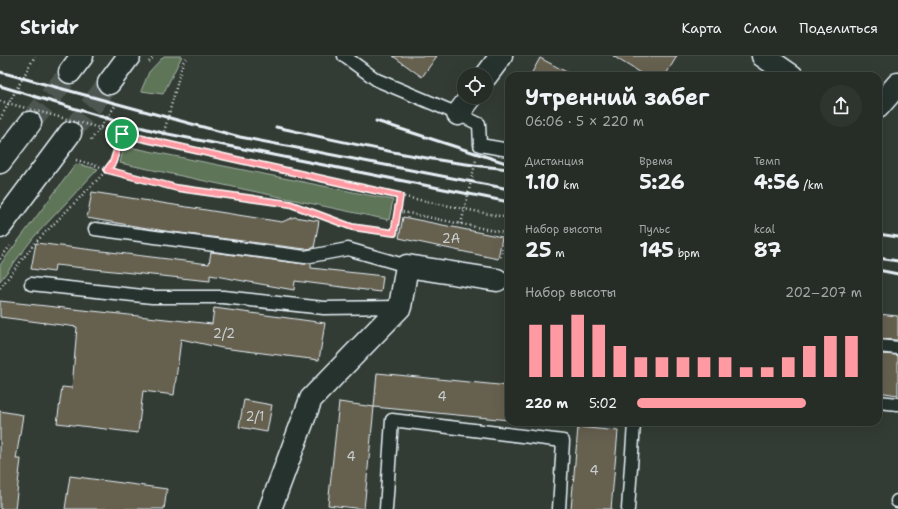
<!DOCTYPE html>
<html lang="ru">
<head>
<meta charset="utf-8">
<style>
	body { margin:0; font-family:"Shantell Sans",sans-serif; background:#2e352f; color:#f1f3f6; height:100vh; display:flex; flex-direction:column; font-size:15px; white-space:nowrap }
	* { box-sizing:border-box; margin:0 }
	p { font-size:13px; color:#a4a8a7 }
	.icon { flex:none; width:22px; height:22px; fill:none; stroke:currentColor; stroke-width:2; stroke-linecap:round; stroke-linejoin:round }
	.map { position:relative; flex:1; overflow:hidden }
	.panel { position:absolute; left:505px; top:16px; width:377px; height:354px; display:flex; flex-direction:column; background:#262d27; border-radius:12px; box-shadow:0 4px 16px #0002,0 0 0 1px #424944 }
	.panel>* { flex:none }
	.buttons { position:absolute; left:457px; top:12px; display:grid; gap:8px }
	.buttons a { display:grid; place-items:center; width:36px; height:36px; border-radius:50%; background:#262d27; box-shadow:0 4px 16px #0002,0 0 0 1px #424944; font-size:20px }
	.pin { position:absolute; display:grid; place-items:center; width:34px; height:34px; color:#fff; margin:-17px; border:2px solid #fff; border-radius:50%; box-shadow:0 1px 4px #0007 }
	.round { display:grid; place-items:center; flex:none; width:42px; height:42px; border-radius:21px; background:#2e352f }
	.summary { display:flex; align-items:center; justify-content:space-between; height:68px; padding:0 20px }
	h1 { font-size:22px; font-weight:700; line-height:30px }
	.stats { display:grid; grid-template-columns:repeat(3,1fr); gap:6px; height:68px; padding:4px 20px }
	.stats div { display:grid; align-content:center }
	.stats b { font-size:20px; font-weight:700 }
	.stats small { font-size:11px; font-weight:400 }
	.stats p { font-size:11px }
	.chart { height:112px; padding:8px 20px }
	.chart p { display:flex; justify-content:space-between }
	.chart svg { width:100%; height:72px; margin-top:4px; stroke:#ff9aa2; stroke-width:6 }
	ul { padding:0 20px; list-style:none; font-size:13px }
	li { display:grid; grid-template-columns:64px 48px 1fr; align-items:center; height:30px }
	li i { height:10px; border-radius:5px; background:#ff9aa2 }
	header { display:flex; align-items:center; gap:24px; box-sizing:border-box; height:56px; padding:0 20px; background:#262d27; border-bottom:1px solid #424944 }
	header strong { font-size:19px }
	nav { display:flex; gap:22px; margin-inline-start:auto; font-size:14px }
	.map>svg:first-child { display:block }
</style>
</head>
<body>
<header>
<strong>Stridr</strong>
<nav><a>Карта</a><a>Слои</a><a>Поделиться</a></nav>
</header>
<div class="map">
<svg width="898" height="453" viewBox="0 0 898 453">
	<rect width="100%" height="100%" fill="#333c34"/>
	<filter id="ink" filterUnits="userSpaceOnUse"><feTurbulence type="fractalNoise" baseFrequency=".025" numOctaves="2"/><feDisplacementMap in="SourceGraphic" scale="8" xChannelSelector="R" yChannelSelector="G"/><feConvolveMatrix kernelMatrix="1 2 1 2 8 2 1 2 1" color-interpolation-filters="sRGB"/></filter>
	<g filter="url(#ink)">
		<!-- green -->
		<g fill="#5e7458" stroke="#a3b2a8">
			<path d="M 164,0 L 182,0 L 163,38 L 141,35 L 149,16 Z"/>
			<path d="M 124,90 L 393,144 L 389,164 L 120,107 Z"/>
			<path d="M 76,108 L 98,113 L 34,181 L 0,225 L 0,209 Z"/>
		</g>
		<!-- building -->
		<g fill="#66604f" stroke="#e8f1f8">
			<path d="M 393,0 L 437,0 L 422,21 Z"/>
			<path d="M 613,0 L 677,0 L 665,20 L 645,20 Z"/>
			<path d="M 540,2 L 574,20 L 530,20 Z"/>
			<path d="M 92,136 L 282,166 L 294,161 L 319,165 L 314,192 L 305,193 L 165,175 L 87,162 Z"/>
			<path d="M 403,161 L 502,181 L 498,203 L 399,182 Z"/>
			<path d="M 36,187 L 209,208 L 211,196 L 304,208 L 311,207 L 311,212 L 383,220 L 381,236 L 295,225 L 294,234 L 210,219 L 210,225 L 55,209 L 54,216 L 31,213 Z"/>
			<path d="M 0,245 L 212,268 L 214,252 L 325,267 L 319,304 L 222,292 L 181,283 L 174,339 L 143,335 L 138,377 L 57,367 L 62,331 L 72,332 L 77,271 L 0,261 Z"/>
			<path d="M 878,258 L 898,260 L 898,284 L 878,283 Z"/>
			<path d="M 878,298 L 898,299 L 898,339 L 878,336 Z"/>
			<path d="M 377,317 L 509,330 L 509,364 L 374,351 Z"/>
			<path d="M 244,344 L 272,349 L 267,376 L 239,371 Z"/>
			<path d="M 339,346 L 374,351 L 364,453 L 328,449 Z"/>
			<path d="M 0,355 L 23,359 L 16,403 L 21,403 L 15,453 L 0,453 Z"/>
			<path d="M 578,371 L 618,375 L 611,453 L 571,453 Z"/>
			<path d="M 70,420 L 167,433 L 164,453 L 65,453 Z"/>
		</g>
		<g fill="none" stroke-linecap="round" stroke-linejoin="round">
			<!-- secondary-tunnel -->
			<g stroke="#4e5751" stroke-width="22" stroke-dasharray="22 11" stroke-linecap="butt">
				<path d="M 30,67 L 70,16"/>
				<path d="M 70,77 L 109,27"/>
			</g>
			<defs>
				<g id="service">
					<path d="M 344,0 L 377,24 L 458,58 L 479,68 L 480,89 L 509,94"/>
					<path d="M 95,173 L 305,201 L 348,193 L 407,210"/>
					<path d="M 31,228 L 152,241 L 223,241 L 324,252 L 400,251"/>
					<path d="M 878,290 L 898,292"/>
					<path d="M 878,346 L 898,348"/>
					<path d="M 897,445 L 898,445"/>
					<path d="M 386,453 L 392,364 L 563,385 L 559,453"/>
					<path d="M 628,453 L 634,368"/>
				</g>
				<g id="minor">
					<path d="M 763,0 L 792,20"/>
					<path d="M 486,20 L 501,0"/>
					<path d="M 878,51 L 898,28"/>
					<path d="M 458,58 L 471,41"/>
					<path d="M 270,453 L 311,343 L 400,251 L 407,210 L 497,224"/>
				</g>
				<g id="secondary">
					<path d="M 70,16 L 82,0"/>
					<path d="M 109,27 L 129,0"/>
					<path d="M 0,106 L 30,67"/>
					<path d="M 0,171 L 70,77"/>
				</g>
			</defs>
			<!-- service casing -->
			<use href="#service" stroke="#e8f1f8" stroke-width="15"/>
			<!-- minor casing -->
			<use href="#minor" stroke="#e8f1f8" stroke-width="25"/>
			<!-- secondary casing -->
			<use href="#secondary" stroke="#e8f1f8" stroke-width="25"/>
			<!-- path -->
			<g stroke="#e8f1f8" stroke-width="2.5" stroke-dasharray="1 3" stroke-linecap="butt">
				<path d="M 149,6 L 154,0"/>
				<path d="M 0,63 L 35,0"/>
				<path d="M 91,84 L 118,46"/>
				<path d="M 161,87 L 183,6 L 188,0"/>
				<path d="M 76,104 L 177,132 L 290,148 L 352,171 L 394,177 L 398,155"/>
				<path d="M 400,140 L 398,155 L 505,177 L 500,204"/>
				<path d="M 461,168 L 476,104"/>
				<path d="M 0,203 L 10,190"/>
				<path d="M 0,232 L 35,187 L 107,114 L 113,106 L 122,78 L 400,140 L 509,162"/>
			</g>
			<!-- service -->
			<use href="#service" stroke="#26332d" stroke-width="12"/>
			<!-- minor -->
			<use href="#minor" stroke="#26332d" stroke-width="22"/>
			<!-- secondary -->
			<use href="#secondary" stroke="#26332d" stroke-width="22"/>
			<!-- rail -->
			<g stroke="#e8f1f8" stroke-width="3">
				<path d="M 0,16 L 240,81 L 509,133"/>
				<path d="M 0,30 L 116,65 L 163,77 L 509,146"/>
				<path d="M 376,65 L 509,108"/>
				<path d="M 276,71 C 353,88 430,106 509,113"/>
				<path d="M 878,178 L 898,181"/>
				<path d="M 878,202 L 898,205"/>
				<path d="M 878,214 L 898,218"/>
			</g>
			<!-- path-bridge -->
			<path stroke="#e8f1f8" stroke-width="2.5" stroke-dasharray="1 3" stroke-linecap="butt" d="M 0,45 L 122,78"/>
		</g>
	</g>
	<g fill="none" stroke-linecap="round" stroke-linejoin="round" filter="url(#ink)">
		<defs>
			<path id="route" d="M 122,78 L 400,140 L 394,177 L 352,171 L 290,148 L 177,132 L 107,114 L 113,106 Z"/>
		</defs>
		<!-- route casing -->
		<use href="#route" stroke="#fff" stroke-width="8"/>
		<!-- route -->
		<use href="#route" stroke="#ff9aa2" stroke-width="5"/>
	</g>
	<g text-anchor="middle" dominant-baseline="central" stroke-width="4" stroke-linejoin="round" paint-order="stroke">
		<!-- number labels -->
		<g font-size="13" fill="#c8cdce">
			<text x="451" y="182">2А</text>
			<text x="224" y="277">2/2</text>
			<text x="442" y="340">4</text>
			<text x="255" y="360">2/1</text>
			<text x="351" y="400">4</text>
			<text x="594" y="414">4</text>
		</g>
	</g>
</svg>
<div class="buttons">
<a><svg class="icon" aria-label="locate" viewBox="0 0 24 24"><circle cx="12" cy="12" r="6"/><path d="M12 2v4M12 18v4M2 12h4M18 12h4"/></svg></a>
</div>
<div class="pin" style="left:122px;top:78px;background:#1e9e55"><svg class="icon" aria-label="arrive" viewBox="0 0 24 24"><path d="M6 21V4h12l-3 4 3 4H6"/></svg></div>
<section class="panel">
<div class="summary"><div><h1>Утренний забег</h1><p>06:06 · 5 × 220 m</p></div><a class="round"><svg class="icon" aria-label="share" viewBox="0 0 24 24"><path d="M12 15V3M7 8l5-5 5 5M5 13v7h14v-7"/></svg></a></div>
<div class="stats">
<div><p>Дистанция</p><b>1.10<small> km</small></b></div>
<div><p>Время</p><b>5:26</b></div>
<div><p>Темп</p><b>4:56<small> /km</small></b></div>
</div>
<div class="stats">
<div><p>Набор высоты</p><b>25<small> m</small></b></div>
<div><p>Пульс</p><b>145<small> bpm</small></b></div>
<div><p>kcal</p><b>87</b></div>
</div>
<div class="chart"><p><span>Набор высоты</span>202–207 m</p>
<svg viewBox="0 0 160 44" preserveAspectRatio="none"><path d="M5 44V12M15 44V12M25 44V6M35 44V12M45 44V25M55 44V32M65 44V32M75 44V32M85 44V32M95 44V32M105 44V38M115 44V38M125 44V32M135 44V25M145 44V19M155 44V19"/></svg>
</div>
<ul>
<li><b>220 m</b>5:02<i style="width:75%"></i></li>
</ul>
</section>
</div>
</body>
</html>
